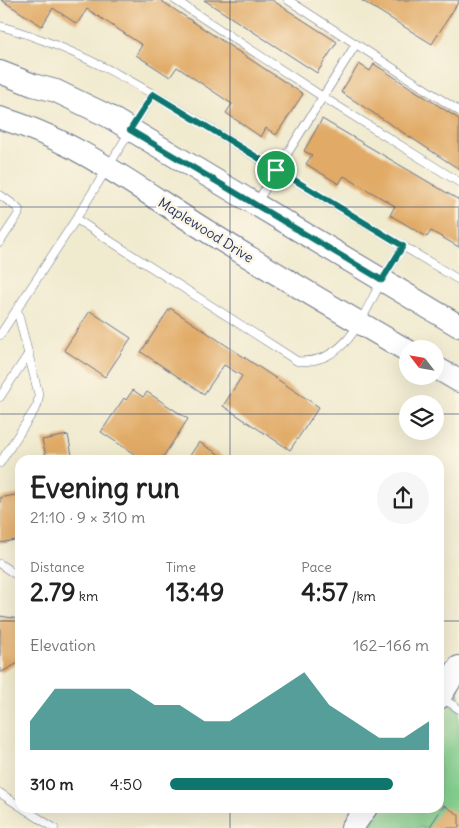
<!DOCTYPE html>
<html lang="en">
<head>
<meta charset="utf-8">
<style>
	body { margin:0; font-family:Delius,sans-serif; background:#f6f6f6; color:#222; height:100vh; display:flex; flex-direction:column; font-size:19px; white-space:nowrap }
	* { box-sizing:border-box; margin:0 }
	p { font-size:16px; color:#767676 }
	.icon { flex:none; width:28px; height:28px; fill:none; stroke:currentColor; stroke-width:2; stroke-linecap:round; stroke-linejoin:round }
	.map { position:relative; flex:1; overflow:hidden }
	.drawer { position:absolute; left:15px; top:455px; width:429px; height:358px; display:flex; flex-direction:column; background:#fff; border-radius:15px; box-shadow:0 5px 20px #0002 }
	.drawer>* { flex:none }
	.needle { width:32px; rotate:301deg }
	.fabs { position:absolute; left:399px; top:340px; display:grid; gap:10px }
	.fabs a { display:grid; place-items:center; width:45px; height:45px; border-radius:50%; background:#fff; box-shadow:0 5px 20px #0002; font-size:25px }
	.pin { position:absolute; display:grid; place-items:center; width:42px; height:42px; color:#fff; margin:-21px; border:2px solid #fff; border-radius:50%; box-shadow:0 1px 5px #0007 }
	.round { display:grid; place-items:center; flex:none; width:52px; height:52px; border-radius:26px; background:#f6f6f6 }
	.headline { display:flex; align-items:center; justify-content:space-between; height:85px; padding:0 15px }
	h1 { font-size:28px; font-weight:700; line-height:38px }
	.figures { display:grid; grid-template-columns:repeat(3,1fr); gap:8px; height:85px; padding:5px 15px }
	.figures div { display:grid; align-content:center }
	.figures b { font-size:25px; font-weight:700 }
	.figures small { font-size:14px; font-weight:400 }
	.figures p { font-size:14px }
	.chart { height:140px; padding:10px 15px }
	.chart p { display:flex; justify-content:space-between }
	.chart svg { width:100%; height:90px; margin-top:5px; fill:#0f766e; opacity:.7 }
	ul { padding:0 15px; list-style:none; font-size:16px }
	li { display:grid; grid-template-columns:80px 60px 1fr; align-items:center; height:38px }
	li i { height:12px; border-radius:6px; background:#0f766e }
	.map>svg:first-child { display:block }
</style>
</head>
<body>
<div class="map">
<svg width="459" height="828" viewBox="0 0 459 828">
	<rect width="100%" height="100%" fill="#fcf5e5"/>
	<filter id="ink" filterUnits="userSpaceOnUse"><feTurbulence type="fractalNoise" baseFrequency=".02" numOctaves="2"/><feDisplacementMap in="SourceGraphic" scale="10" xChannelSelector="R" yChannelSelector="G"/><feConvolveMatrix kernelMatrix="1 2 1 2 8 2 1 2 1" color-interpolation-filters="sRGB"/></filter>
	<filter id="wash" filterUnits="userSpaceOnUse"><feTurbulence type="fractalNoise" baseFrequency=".0096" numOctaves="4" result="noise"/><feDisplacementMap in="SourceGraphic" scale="20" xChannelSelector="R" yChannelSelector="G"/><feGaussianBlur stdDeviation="1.12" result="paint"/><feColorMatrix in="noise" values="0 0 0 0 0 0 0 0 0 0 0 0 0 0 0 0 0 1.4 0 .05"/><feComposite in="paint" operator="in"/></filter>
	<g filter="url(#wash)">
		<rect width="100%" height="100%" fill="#f0eacf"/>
		<!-- green -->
		<path fill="#81cd8c" stroke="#4e7e75" d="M 459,685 L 459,828 L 363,828 L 377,808 L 439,808 L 439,715 Z"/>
		<g id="blocks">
			<!-- building -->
			<g fill="#e1aa66">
				<path d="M 1,0 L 160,0 L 303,94 L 276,135 L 266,128 L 261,137 L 226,113 L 232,104 L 177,67 L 170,77 L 136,55 L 142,45 L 87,9 L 77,24 L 53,8 L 42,26 Z"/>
				<path d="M 204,0 L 272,0 L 337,42 L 317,73 Z"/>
				<path d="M 361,0 L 459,0 L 459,1 L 432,44 Z"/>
				<path d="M 359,64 L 370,71 L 374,64 L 459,119 L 459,169 L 341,92 Z"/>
				<path d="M 322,119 L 459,200 L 459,247 L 431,231 L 427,237 L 390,215 L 395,206 L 344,176 L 339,184 L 306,164 L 312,155 L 304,151 Z"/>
				<path d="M 170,308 L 319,407 L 290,450 L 223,406 L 242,376 L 224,365 L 204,394 L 141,352 Z"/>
				<path d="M 90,311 L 131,338 L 105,377 L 64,350 Z"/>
				<path d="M 133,390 L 143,397 L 147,392 L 188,419 L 163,457 L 140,458 L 101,432 L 124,398 L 126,400 Z"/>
				<path d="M 68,435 L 73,460 L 47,460 L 42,440 Z"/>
				<path d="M 199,442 L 228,460 L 187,460 Z"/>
				<path d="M 20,494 L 20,539 L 0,543 L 0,498 Z"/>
				<path d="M 0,616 L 20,619 L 20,662 L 0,673 Z"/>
				<path d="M 444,805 L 459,815 L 459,828 L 429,828 Z"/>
			</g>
		</g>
	</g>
	<g filter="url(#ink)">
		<use href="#blocks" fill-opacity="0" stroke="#667086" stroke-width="1"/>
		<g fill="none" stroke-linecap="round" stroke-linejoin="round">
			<defs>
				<g id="lane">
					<path d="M 175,0 L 323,97 L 459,182"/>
					<path d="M 0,26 C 101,54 188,116 277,170 L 356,44 L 288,0"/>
					<path d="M 356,44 L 459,111"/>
					<path d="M 0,195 L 14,205 L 19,210 L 18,215 L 0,242"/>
					<path d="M 257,202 L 277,170 L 459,280"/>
					<path d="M 76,219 L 297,361 C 346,365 362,317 381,282 C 388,270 396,258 403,246"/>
					<path d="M 0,335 L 76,219 L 153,94"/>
					<path d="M 0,397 L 29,353"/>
					<path d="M 0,463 L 37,406 L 39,396 L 17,309"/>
					<path d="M 0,564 L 19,577 L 20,576"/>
					<path d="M 442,698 L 459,709"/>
					<path d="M 0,793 L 20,806"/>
					<path d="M 23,808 L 54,828"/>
				</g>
				<g id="secondary">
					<path d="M 0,72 L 33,85 L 56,91 L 108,116 L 459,326"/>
					<path d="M 0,118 C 74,139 138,188 202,228 C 270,271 339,311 408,351"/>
					<path d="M 435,367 L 459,381"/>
					<path d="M 439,698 L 459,667"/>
					<path d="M 352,828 L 366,808"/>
				</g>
			</defs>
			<!-- lane casing -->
			<use href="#lane" stroke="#667086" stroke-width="9"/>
			<!-- secondary casing -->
			<use href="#secondary" stroke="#667086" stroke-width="24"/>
			<!-- lane -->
			<use href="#lane" stroke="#fff" stroke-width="8"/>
			<!-- secondary -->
			<use href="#secondary" stroke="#fff" stroke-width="22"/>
		</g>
	</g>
	<g fill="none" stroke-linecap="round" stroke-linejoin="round" filter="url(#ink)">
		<defs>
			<path id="route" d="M 153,94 L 403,246 L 382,280 L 130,130 Z"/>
		</defs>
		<!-- route casing -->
		<use href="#route" stroke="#fff" stroke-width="10"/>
		<!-- route -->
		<use href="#route" stroke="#0f766e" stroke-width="6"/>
	</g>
	<!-- grid -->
	<path fill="none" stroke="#1b2f5e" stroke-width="1" stroke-opacity="0.55" d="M 230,0 L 230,460M 0,207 L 459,207M 0,414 L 408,414M 435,414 L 459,414M 0,621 L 20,621M 439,621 L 459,621M 230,808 L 230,828"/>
	<g text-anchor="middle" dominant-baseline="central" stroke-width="5" stroke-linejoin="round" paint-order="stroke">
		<!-- street labels -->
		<g font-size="14" fill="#1b2f5e" stroke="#fcf5e5">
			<text transform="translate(206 230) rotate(32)">Maplewood Drive</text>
		</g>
	</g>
</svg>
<div class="fabs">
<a><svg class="needle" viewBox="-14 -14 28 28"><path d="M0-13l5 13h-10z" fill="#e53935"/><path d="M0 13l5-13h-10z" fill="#767676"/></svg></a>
<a><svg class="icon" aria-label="layers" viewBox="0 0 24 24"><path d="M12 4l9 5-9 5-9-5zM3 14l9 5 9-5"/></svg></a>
</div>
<div class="pin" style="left:276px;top:170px;background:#1e9e55"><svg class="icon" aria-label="arrive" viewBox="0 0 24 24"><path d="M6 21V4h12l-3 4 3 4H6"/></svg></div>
<section class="drawer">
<div class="headline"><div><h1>Evening run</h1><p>21:10 · 9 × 310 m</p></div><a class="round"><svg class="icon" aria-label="share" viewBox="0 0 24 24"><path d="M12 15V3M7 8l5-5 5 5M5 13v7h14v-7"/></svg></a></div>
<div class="figures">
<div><p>Distance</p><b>2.79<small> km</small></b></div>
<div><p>Time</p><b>13:49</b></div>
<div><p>Pace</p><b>4:57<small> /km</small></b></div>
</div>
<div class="chart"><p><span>Elevation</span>162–166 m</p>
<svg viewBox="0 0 160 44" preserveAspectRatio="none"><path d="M0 44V30L10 14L20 14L30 14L40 14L50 22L60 22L70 30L80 30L90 22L100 14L110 6L120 22L130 30L140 38L150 38L160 30V44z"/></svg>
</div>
<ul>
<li><b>310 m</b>4:50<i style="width:86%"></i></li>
</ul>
</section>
</div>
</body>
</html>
